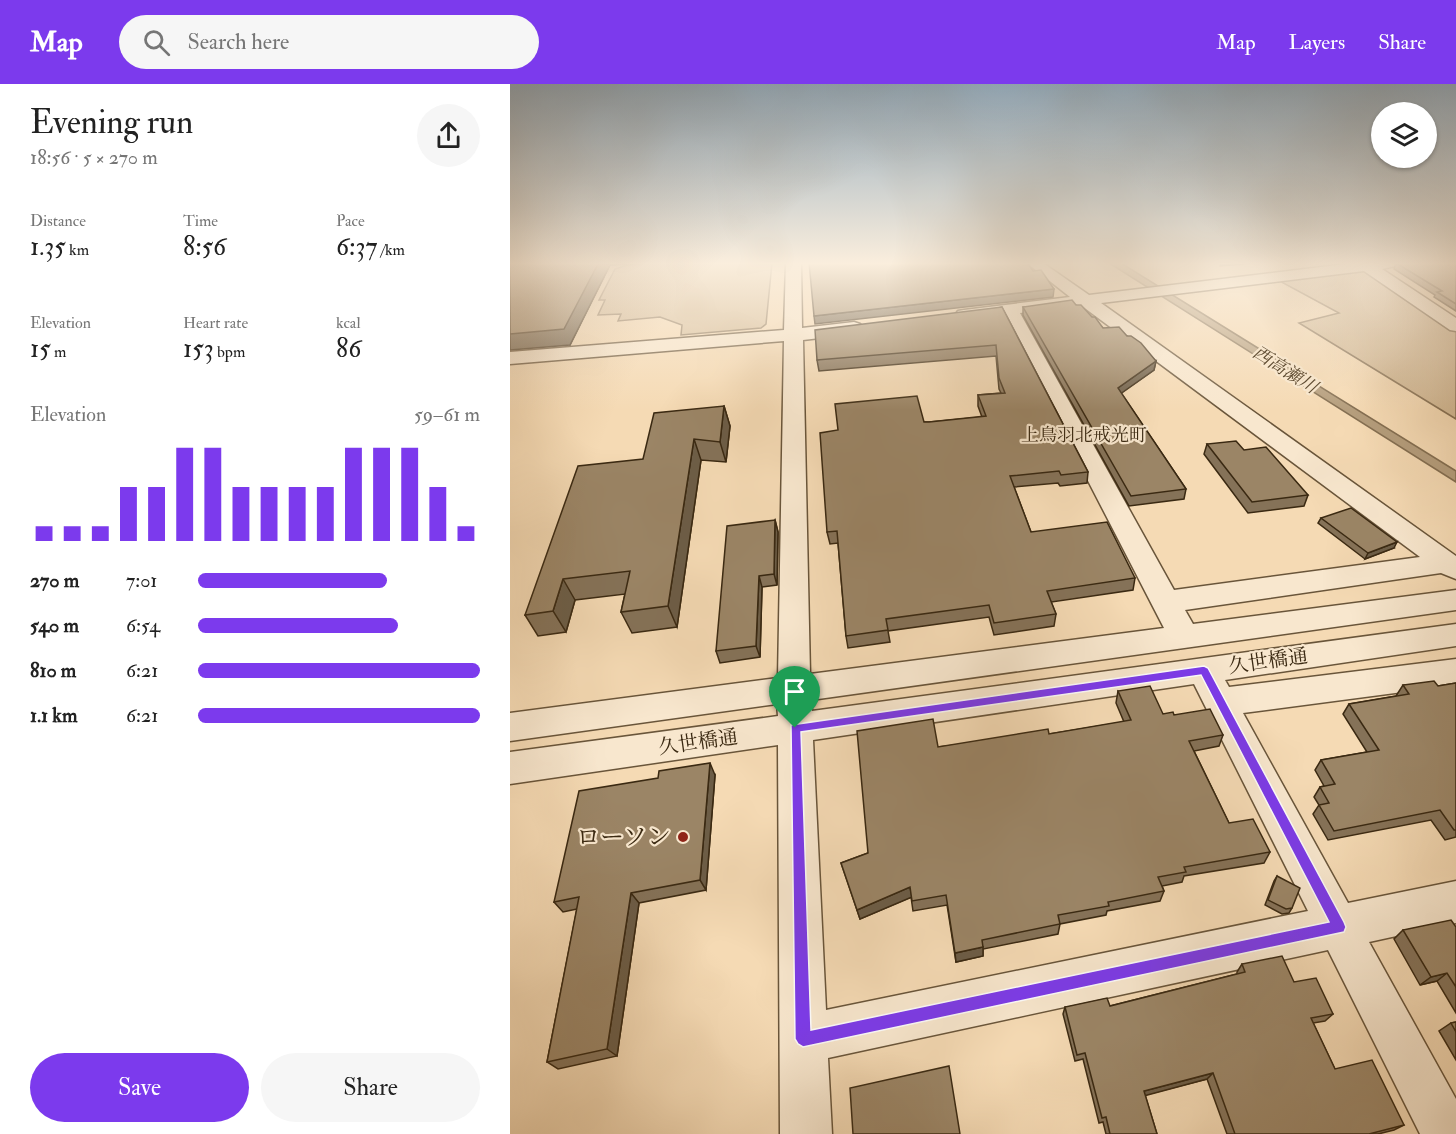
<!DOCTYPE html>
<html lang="en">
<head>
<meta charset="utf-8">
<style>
	body { margin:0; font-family:"IM FELL Double Pica","Noto Serif JP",serif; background:#f6f6f6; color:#222; height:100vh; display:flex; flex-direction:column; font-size:22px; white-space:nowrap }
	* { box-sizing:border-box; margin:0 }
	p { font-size:20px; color:#767676 }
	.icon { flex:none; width:33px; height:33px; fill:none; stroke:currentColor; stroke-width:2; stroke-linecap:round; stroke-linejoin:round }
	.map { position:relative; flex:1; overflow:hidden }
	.sheet { display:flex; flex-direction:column; background:#fff; width:510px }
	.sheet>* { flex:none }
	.fabs { position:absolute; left:861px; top:18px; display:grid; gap:12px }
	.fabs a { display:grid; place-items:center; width:66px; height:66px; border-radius:50%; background:#fff; box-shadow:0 2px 4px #0004; font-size:30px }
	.pin { position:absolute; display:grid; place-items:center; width:51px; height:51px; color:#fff; margin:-62px -26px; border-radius:50% 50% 50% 0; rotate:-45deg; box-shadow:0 0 6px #0007 }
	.pin .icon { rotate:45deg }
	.round { display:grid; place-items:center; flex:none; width:63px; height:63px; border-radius:32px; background:#f6f6f6 }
	.head { display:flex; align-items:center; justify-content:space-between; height:102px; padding:0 30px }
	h1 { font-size:33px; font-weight:600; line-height:45px }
	.figures { display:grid; grid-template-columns:repeat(3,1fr); gap:9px; height:102px; padding:6px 30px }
	.figures div { display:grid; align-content:center }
	.figures b { font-size:26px; font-weight:600 }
	.figures small { font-size:16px; font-weight:400 }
	.figures p { font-size:16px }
	.chart { height:168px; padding:12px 30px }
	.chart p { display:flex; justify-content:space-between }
	.chart svg { width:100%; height:108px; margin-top:6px; stroke:#7c3aed; stroke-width:6 }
	.action { display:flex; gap:12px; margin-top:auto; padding:12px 30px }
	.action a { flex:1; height:69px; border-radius:36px; background:#7c3aed; color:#fff; font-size:24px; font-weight:600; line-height:69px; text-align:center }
	.action a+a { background:#f6f6f6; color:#222 }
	ul { padding:0 30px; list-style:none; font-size:20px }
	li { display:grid; grid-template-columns:96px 72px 1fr; align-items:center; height:45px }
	li i { height:15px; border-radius:8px; background:#7c3aed }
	header { display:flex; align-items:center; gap:36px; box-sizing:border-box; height:84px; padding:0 30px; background:#7c3aed; color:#fff }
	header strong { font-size:28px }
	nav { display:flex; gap:33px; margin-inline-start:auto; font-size:21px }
	.search { width:420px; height:54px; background:#f6f6f6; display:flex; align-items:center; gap:15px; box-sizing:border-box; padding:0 21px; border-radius:33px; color:#767676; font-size:22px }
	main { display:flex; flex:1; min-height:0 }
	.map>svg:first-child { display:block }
</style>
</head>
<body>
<header>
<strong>Map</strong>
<div class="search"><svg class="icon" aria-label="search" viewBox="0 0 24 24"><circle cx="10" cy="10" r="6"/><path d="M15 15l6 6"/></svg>Search here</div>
<nav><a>Map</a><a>Layers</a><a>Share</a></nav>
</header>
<main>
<section class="sheet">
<div class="head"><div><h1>Evening run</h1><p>18:56 · 5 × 270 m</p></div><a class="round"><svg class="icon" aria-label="share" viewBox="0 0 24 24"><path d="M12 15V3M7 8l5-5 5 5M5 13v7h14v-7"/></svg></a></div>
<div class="figures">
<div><p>Distance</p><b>1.35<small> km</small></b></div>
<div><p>Time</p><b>8:56</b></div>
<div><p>Pace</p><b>6:37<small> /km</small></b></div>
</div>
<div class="figures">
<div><p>Elevation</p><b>15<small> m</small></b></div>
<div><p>Heart rate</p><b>153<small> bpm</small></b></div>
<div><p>kcal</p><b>86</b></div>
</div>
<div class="chart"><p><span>Elevation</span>59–61 m</p>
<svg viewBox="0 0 160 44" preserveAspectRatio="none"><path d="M5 44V38M15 44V38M25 44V38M35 44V22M45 44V22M55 44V6M65 44V6M75 44V22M85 44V22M95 44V22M105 44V22M115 44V6M125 44V6M135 44V6M145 44V22M155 44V38"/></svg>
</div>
<ul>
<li><b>270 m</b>7:01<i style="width:67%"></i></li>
<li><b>540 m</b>6:54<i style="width:71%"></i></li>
<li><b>810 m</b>6:21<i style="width:100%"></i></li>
<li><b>1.1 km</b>6:21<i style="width:100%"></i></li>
</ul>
<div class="action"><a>Save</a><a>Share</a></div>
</section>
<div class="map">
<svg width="946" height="1050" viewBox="0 0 946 1050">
	<rect width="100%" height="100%" fill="#f5dab4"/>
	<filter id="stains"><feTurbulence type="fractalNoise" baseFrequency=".00333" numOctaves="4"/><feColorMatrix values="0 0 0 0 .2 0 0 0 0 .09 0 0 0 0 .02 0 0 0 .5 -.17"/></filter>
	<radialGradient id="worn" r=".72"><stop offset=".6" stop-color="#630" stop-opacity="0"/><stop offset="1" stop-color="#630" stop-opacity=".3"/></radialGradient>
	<!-- green -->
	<g fill="#d5bc98" stroke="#887255" stroke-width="1.5">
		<path d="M 150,179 L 262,179 L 256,240 L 251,244 L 171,251 L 172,241 L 150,233 L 108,237 L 111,230 L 88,231 L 95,216 L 89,216 L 105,185 L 117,181 Z"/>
		<path d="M 852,183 L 946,248 L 946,335 L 789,239 L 829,229 L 764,194 Z"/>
	</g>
	<!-- water -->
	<path fill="#b59e7d" stroke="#846f52" stroke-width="1.5" d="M 599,179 L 611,179 L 946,387 L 946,398 Z"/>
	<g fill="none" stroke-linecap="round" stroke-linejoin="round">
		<defs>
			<path id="minor" d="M 276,179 L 291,179 L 292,244 L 344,238 L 350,240 L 353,244 L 350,248 L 344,250 L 293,256 L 300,590 L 654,544 L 493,232 L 454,236 L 448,235 L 445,231 L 448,227 L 454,226 L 560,213 L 517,179 L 533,179 L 579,211 L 844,179 L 886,179 L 885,182 L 872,185 L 946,234 L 946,247 L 940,246 L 854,187 L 591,219 L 946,472 L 946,495 L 931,489 L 675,526 L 683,540 L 946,506 L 946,526 L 301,616 L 302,627 L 946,540 L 946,562 L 715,596 L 719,603 L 946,575 L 946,601 L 733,629 L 838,819 L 946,797 L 946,839 L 859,858 L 946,1015 L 946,1050 L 910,1050 L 818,866 L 318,974 L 322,1050 L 270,1050 L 268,661 L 0,700 L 0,668 L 268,632 L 267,620 L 0,657 L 0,629 L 268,594 L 274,257 L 0,280 L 0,268 L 274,246 ZM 572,222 L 910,473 L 664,506 L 510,229 ZM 684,600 L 798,827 L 316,926 L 303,656 Z"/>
		</defs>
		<!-- minor casing -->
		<use href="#minor" stroke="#69553a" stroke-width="3"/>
		<!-- minor -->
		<use href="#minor" fill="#f8e7ce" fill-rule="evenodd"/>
	</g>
	<!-- wall -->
	<g fill="#857258" stroke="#3a2912" stroke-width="1.5">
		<path d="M 0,178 L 124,178 L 123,180 L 100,181 L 60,261 Z"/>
		<path d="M 946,178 L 946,227 L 924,213 L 925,211 L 884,185 L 886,179 Z"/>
		<path d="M 566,221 L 582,233 L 593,244 L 617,252 L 646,277 L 644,286 L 611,309 L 676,405 L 674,415 L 619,422 L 513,231 L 513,223 Z"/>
		<path d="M 492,223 L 578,388 L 577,399 L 550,402 L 548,399 L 504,403 L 521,448 L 625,494 L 623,506 L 541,518 L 546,530 L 544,542 L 484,551 L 479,533 L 378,547 L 380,558 L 338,564 L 336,552 L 328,459 L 320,460 L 317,448 L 414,338 L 419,338 L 472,333 L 468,322 L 468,311 L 491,309 L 489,305 L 486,272 L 309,287 L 307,276 Z"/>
		<path d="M 214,322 L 220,342 L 216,378 L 191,376 L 167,543 L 122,549 L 111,528 L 115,510 L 65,516 L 56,548 L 28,552 L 15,531 L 133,375 Z"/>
		<path d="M 697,360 L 798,411 L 794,422 L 738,429 L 694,370 Z"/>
		<path d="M 811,434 L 884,464 L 855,475 L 808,439 Z"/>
		<path d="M 265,436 L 268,448 L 267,501 L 252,503 L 250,573 L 210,579 L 206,567 Z"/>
		<path d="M 946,599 L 946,753 L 935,756 L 921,736 L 818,756 L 803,730 L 809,721 L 804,713 L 810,703 L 814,702 L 805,686 L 811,676 L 857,668 L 833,630 L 839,620 L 886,612 L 893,601 L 928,602 Z"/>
		<path d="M 608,607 L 653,630 L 664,631 L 713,651 L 709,662 L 684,667 L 719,739 L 760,768 L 754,779 L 674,792 L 672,798 L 652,802 L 654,807 L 650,817 L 597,827 L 596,831 L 550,840 L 548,850 L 473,865 L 473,872 L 446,878 L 437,821 L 403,827 L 401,813 L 350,835 L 331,779 L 358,769 L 428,663 L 539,650 L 614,638 L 606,619 Z"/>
		<path d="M 205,691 L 196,806 L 129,819 L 107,972 L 48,985 L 37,978 L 67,825 L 53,828 L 44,818 Z"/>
		<path d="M 767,792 L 782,824 L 779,829 L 772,830 L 755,821 L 764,797 Z"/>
		<path d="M 946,843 L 946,929 L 927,897 L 910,901 L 884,855 L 893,846 Z"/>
		<path d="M 732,880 L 784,898 L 823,930 L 815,937 L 803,939 L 825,985 L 894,1041 L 884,1046 L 868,1050 L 717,1050 L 697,995 L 635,1011 L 647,1050 L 596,1050 L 593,1038 L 589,1039 L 573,975 L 565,977 L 553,930 L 555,923 L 600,922 L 727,890 L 727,888 Z"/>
		<path d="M 946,938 L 946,976 L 929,947 L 941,939 Z"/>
	</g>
	<!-- shaded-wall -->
	<g fill="#6c5d47" stroke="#3a2912" stroke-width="1.5">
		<path d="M 89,178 L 99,178 L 100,181 L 60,261 L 0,266 L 0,250 Z"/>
		<path d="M 711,178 L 757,178 L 710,182 Z"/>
		<path d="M 544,205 L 543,213 L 305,240 L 304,232 Z"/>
		<path d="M 646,277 L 644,286 L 606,313 L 608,304 Z"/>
		<path d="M 214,322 L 220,342 L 216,378 L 210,358 Z"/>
		<path d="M 184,355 L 191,376 L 167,543 L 158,522 Z"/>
		<path d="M 265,436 L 268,448 L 267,501 L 264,490 Z"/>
		<path d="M 887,458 L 884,464 L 855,475 L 858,469 Z"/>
		<path d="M 249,492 L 252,503 L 250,573 L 246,562 Z"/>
		<path d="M 53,495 L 65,516 L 56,548 L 43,527 Z"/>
		<path d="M 200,679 L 205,691 L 196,806 L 190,796 Z"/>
		<path d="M 400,803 L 402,813 L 350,835 L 347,826 Z"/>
		<path d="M 121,809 L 129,819 L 107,972 L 97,965 Z"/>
		<path d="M 473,863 L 473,872 L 446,878 L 445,869 Z"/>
		<path d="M 937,889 L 927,897 L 910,901 L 921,893 Z"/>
		<path d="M 703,989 L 697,995 L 630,1013 L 634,1007 Z"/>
	</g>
	<!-- building -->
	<g fill="#9b8566" stroke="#3a2912" stroke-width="1.5">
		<path d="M 0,178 L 89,178 L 54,245 L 0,250 Z"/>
		<path d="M 299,178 L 517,178 L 523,187 L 531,186 L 544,205 L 304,232 Z"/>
		<path d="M 887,178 L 946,178 L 946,220 L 927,208 L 932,207 L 886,179 Z"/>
		<path d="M 562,216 L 566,221 L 571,221 L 582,233 L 585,233 L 593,244 L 609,243 L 617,252 L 621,252 L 631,259 L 646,277 L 608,304 L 676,405 L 621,412 L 513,223 Z"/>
		<path d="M 492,223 L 578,388 L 551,391 L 549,387 L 500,392 L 521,448 L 597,438 L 625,494 L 537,507 L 546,530 L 484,539 L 479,521 L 376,535 L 378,546 L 336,552 L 327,447 L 317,448 L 310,349 L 328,346 L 325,320 L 407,312 L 414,338 L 419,338 L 476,332 L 468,311 L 495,309 L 489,294 L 486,261 L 307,276 L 305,246 Z"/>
		<path d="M 214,322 L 210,358 L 184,355 L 158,522 L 111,528 L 120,487 L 53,495 L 43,527 L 15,531 L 68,382 L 133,375 L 144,329 Z"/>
		<path d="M 726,357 L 734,366 L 756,363 L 798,411 L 742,418 L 697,360 Z"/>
		<path d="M 841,424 L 887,458 L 858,469 L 811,434 Z"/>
		<path d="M 265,436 L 264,490 L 249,492 L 246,562 L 206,567 L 217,442 Z"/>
		<path d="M 924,597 L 928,602 L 946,599 L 946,746 L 944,746 L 930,726 L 824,747 L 809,721 L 819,719 L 810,703 L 825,700 L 811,676 L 869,666 L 839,620 L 899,610 L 893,601 Z"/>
		<path d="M 640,602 L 653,630 L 663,628 L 664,631 L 700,625 L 713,651 L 679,657 L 719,739 L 743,735 L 760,768 L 674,783 L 676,788 L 648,793 L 654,807 L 598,818 L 599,822 L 548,831 L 550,840 L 472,856 L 473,863 L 445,869 L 436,811 L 402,817 L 400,803 L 347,826 L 331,779 L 358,769 L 347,647 L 423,635 L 428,663 L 538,645 L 539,650 L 621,636 L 608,607 Z"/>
		<path d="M 200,679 L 190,796 L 121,809 L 97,965 L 37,978 L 69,813 L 44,818 L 69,707 L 148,694 L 149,687 Z"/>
		<path d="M 767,792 L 790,804 L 782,824 L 776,825 L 758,816 Z"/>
		<path d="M 941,836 L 946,843 L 946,903 L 937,889 L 921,893 L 893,846 Z"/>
		<path d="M 772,872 L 784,898 L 806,894 L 823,930 L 801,934 L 825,985 L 862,976 L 894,1041 L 859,1050 L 725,1050 L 703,989 L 634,1007 L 647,1050 L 600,1050 L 596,1033 L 592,1034 L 575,969 L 567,971 L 555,923 L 597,914 L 600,922 L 735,888 L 732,880 Z"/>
		<path d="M 946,938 L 946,948 L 941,939 Z"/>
		<path d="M 439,982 L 450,1050 L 343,1050 L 340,1004 Z"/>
	</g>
	<!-- sky -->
	<linearGradient id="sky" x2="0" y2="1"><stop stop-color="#93abbd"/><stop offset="0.55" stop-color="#faeedd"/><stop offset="1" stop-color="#faeedd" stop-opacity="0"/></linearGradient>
	<rect width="946" height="326" fill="url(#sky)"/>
	<!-- route -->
	<path fill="#7c3aed" stroke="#fff" stroke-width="1.5" fill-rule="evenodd" d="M 694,582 L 698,584 L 834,838 L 836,843 L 834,848 L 293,963 L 288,960 L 285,955 L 281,641 ZM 691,591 L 819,838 L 301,946 L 291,648 Z"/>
	<!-- markers -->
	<circle fill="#8f2418" stroke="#f8e7ce" stroke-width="2" cx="173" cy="753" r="6"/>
	<g text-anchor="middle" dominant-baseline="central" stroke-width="4.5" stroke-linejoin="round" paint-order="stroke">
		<!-- far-water labels -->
		<g font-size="18" font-style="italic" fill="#5f4c32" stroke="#f8e7ce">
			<text transform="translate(775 286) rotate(32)">西高瀬川</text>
		</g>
		<!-- far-neighbourhood labels -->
		<g font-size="18" fill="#3a2912" stroke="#f8e7ce">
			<text x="574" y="351">上鳥羽北戒光町</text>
		</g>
		<!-- street labels -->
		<g font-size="20" fill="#3a2912" stroke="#f8e7ce">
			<text transform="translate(758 577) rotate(-8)">久世橋通</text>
			<text transform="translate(188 658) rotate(-8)">久世橋通</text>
		</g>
		<!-- near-poi labels -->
		<g font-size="24" fill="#3a2912" stroke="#f8e7ce" text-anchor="end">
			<text x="161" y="753">ローソン</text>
		</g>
	</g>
	<rect width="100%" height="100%" filter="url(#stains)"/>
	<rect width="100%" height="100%" fill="url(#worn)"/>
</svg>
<div class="fabs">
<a><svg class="icon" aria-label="layers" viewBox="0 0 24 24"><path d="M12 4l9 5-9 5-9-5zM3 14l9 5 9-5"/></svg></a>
</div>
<div class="pin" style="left:285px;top:644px;background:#1e9e55"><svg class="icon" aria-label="arrive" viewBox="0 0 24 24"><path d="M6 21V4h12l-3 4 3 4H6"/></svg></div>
</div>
</main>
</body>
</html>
